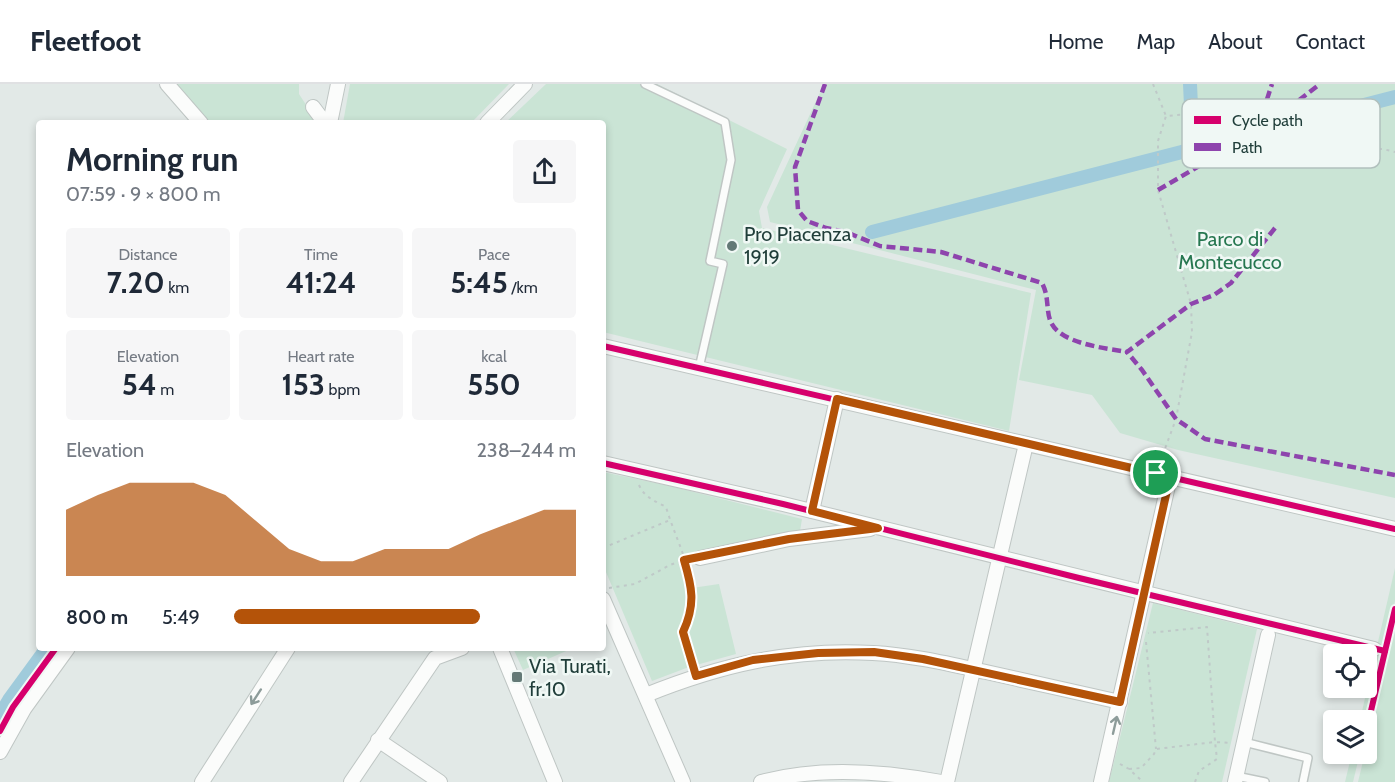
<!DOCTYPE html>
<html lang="en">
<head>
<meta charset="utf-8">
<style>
	body { margin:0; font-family:Cabin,sans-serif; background:#f6f6f7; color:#1f2937; height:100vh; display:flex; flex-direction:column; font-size:22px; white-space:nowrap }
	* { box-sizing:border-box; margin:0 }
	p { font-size:20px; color:#747a83 }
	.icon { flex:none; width:33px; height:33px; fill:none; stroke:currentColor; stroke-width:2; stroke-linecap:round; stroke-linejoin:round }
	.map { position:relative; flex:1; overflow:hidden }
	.sheet { position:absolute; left:36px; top:36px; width:570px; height:531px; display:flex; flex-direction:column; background:#fff; border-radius:6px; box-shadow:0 3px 9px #0003 }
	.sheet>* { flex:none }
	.fabs { position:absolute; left:1323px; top:560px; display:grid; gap:12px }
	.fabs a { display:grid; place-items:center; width:54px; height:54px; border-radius:6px; background:#fff; box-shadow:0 3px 9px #0003; font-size:30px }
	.pin { position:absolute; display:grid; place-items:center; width:51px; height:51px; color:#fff; margin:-26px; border:3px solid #fff; border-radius:50%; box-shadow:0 2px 6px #0007 }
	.round { display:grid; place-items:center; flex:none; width:63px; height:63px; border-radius:6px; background:#f6f6f7 }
	.summary { display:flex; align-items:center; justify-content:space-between; height:102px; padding:0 30px }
	h1 { font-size:33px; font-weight:700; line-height:45px }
	.figures { display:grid; grid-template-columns:repeat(3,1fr); gap:9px; height:102px; padding:6px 30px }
	.figures div { display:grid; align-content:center; border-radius:6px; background:#f6f6f7; text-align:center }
	.figures b { font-size:30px; font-weight:700 }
	.figures small { font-size:16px; font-weight:400 }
	.figures p { font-size:16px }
	.chart { height:168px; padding:12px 30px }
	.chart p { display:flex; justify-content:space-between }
	.chart svg { width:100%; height:108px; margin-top:6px; fill:#b45309; opacity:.7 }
	ul { padding:0 30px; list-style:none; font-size:20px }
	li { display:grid; grid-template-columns:96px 72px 1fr; align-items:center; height:45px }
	li i { height:15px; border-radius:8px; background:#b45309 }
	header { display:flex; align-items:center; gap:36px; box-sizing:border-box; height:84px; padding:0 30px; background:#fff; border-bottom:2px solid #e0e1e3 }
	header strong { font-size:28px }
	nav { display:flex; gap:33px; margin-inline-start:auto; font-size:21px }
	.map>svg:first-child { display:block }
</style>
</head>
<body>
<header>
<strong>Fleetfoot</strong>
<nav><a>Home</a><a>Map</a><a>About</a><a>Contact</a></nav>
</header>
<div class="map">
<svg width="1395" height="698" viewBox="0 0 1395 698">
	<rect width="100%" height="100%" fill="#e2e9e7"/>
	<!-- green -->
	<g fill="#cae4d5">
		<path d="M 175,0 L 299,0 L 299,10 L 318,39 L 209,39 Z"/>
		<path d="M 350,0 L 509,0 L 471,39 L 343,39 Z"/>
		<path d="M 546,0 L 657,0 L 787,65 L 759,127 L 762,144 L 1031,209 L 1009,347 L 603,248 L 603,39 L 505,39 Z"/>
		<path d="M 824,0 L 1395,0 L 1395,414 L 1178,366 L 1120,349 L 1092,311 L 1019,296 L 1036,206 L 770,138 L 767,123 Z"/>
		<path d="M 603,388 L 670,402 L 802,435 L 800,447 L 684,476 L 692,504 L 719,500 L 736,570 L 689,583 L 652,597 L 603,481 Z"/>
		<path d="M 1395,484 L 1395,517 L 1367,639 L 1366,636 L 1360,636 Z"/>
		<path d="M 1153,519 L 1257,545 L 1222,698 L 1109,698 Z"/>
		<path d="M 1395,539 L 1395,698 L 1358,698 L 1365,669 L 1366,669 L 1367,662 Z"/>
		<path d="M 513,564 L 573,564 L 523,586 Z"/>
		<path d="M 1352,669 L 1360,669 L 1353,698 L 1345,698 Z"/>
	</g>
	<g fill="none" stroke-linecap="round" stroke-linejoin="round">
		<!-- canal -->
		<g stroke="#a0cbdb" stroke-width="14">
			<path d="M 1190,0 L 1193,65"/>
			<path d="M 872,148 L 1395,13"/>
			<path d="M 0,631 L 9,616 L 47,564"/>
		</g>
		<defs>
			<g id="lane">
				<path d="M 645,0 L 725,38 L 731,76 L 710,177 L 723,180 L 699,284"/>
				<path d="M 1244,658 L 1308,674 L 1303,698"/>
				<path d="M 1236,692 L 1265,698"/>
			</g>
			<g id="street">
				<path d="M 167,0 L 201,39"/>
				<path d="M 313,23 L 325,39"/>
				<path d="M 330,39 L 338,0"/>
				<path d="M 487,39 L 525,0"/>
				<path d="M 603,262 L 1395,445"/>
				<path d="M 603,379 L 783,420 L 1374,565"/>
				<path d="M 812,427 L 837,315"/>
				<path d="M 700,474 L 789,455 L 870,445"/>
				<path d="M 603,515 L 683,698"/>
				<path d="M 500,564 L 555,698"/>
				<path d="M 646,611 C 720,581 793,564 873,569 C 911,571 949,580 986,588 C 1031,598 1075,608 1120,618"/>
				<path d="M 378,656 L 440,698"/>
				<path d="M 0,668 L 24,625 L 68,564"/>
				<path d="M 202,698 L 288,564"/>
				<path d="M 351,698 L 435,574 L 462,564"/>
				<path d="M 761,698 C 819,682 883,687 941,698"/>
				<path d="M 947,698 L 1026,360"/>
				<path d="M 1101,698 L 1170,393"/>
				<path d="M 1235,698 L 1268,551"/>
			</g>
		</defs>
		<!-- lane casing -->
		<use href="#lane" stroke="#bfc6c4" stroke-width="10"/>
		<!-- street casing -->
		<use href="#street" stroke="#bfc6c4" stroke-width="16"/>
		<!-- path -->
		<g stroke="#bfc9c8" stroke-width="2" stroke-dasharray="3 4.5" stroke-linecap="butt">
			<path d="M 1153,0 L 1166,32"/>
			<path d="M 1160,378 L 1176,335 L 1192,248 L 1191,220 L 1158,106 L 1158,57 L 1166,32 L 1202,29 L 1227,33 L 1256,49 L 1299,64 L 1326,70 L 1353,65 L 1383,65 L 1395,68"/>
			<path d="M 639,401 C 644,413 655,417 666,423 C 676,457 698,494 691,530 C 690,536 686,542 683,547 L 692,581"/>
			<path d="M 603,464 L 670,436"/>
			<path d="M 609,504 L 635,500 L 670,481 L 684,476"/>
			<path d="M 1146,558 L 1156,665"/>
			<path d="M 1120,680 L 1129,685 L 1143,698"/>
			<path d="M 1129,685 L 1141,684 L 1154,670 L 1156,665 L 1215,658 L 1207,543 L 1148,549"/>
			<path d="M 1195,698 L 1199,687 L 1217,675 L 1215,658 L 1231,659"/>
		</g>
		<!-- lane -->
		<use href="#lane" stroke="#fbfcfb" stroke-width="7"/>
		<!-- street -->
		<use href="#street" stroke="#fbfcfb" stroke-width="14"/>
		<!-- quiet -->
		<g stroke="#8e44ad" stroke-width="4.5" stroke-dasharray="9 4.5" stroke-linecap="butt">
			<path d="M 825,0 L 795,83 L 798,126 L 807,137 L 826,144 L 846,148 L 880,162 L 941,168 L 1042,199 C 1049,212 1046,224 1050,236 C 1058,260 1106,264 1127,268"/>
			<path d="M 1256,49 L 1320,0"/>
			<path d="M 1158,106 L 1256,49 L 1272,0"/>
			<path d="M 1275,144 L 1231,199 L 1214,211 L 1191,220 L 1127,268 L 1142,286 L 1176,335 L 1205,355 L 1395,391"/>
		</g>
		<defs>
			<g id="cycleway">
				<path d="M 603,262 L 1395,445"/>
				<path d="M 603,379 L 783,420 L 1079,494 L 1385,567"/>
				<path d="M 0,647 L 13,623 L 56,564"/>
				<path d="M 1366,648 L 1395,525"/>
			</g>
		</defs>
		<!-- cycleway casing -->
		<use href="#cycleway" stroke="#f0f8f5" stroke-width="10"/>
		<!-- cycleway -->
		<use href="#cycleway" stroke="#d6006c" stroke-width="6"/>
	</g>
	<!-- one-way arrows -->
	<defs><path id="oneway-shaft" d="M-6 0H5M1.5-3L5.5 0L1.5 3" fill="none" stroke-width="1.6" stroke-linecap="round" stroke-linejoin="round" transform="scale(1.5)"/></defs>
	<g stroke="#8d9c9a">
		<use href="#oneway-shaft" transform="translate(256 613) rotate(123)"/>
		<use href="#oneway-shaft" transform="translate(1115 641) rotate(-77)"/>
	</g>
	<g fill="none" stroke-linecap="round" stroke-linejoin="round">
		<defs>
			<path id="route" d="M 837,315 L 1170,393 L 1120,618 L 923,575 L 874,568 L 818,569 L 753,576 L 696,592 L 683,548 C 696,520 692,503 684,476 L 789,455 L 878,444 L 812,427 Z"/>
		</defs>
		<!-- route casing -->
		<use href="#route" stroke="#fff" stroke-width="12"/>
		<!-- route -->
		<use href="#route" stroke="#b45309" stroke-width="8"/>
	</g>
	<!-- markers -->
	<g fill="#637976" stroke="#f0f8f5" stroke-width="2">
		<circle cx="732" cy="162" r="6"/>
		<rect x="511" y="587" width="12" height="12" rx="3"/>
	</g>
	<g text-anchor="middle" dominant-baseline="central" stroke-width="5" stroke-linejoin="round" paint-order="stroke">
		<!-- poi labels -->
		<g font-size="20" fill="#1f3d39" stroke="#f0f8f5" text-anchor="start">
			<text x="744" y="150">Pro Piacenza<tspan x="744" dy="23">1919</tspan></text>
			<text x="529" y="582">Via Turati,<tspan x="529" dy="23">fr.10</tspan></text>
		</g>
		<!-- park labels -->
		<g font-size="20" fill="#267750" stroke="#f0f8f5">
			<text x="1230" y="155">Parco di<tspan x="1230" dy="23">Montecucco</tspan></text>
		</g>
	</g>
	<!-- legend -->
	<rect x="1182" y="15" width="198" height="69" rx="9" fill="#f0f8f5" stroke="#b1c0bd" stroke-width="1.5"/>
	<rect x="1194" y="32" width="27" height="8" fill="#d6006c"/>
	<rect x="1194" y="59" width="27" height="8" fill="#8e44ad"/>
	<g font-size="16" fill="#1f3d39">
		<text x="1232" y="42">Cycle path</text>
		<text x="1232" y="69">Path</text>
	</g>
</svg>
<div class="fabs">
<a><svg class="icon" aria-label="locate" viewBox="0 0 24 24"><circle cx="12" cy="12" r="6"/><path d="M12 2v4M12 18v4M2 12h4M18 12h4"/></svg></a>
<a><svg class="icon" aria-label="layers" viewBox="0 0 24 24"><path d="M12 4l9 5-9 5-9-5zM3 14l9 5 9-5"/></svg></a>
</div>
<div class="pin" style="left:1156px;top:389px;background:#1e9e55"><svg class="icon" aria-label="arrive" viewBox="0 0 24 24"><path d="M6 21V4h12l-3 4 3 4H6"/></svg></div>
<section class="sheet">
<div class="summary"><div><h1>Morning run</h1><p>07:59 · 9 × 800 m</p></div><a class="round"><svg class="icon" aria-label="share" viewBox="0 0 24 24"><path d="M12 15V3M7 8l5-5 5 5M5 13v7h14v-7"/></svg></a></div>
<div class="figures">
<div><p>Distance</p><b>7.20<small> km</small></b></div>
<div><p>Time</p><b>41:24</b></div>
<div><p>Pace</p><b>5:45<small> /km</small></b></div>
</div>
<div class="figures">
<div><p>Elevation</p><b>54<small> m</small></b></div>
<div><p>Heart rate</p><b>153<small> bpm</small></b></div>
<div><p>kcal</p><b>550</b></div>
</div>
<div class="chart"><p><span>Elevation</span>238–244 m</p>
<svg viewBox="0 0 160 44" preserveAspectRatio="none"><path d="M0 44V17L10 11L20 6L30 6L40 6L50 11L60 22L70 33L80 38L90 38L100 33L110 33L120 33L130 27L140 22L150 17L160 17V44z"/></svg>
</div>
<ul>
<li><b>800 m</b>5:49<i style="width:72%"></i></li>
</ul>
</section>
</div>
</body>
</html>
